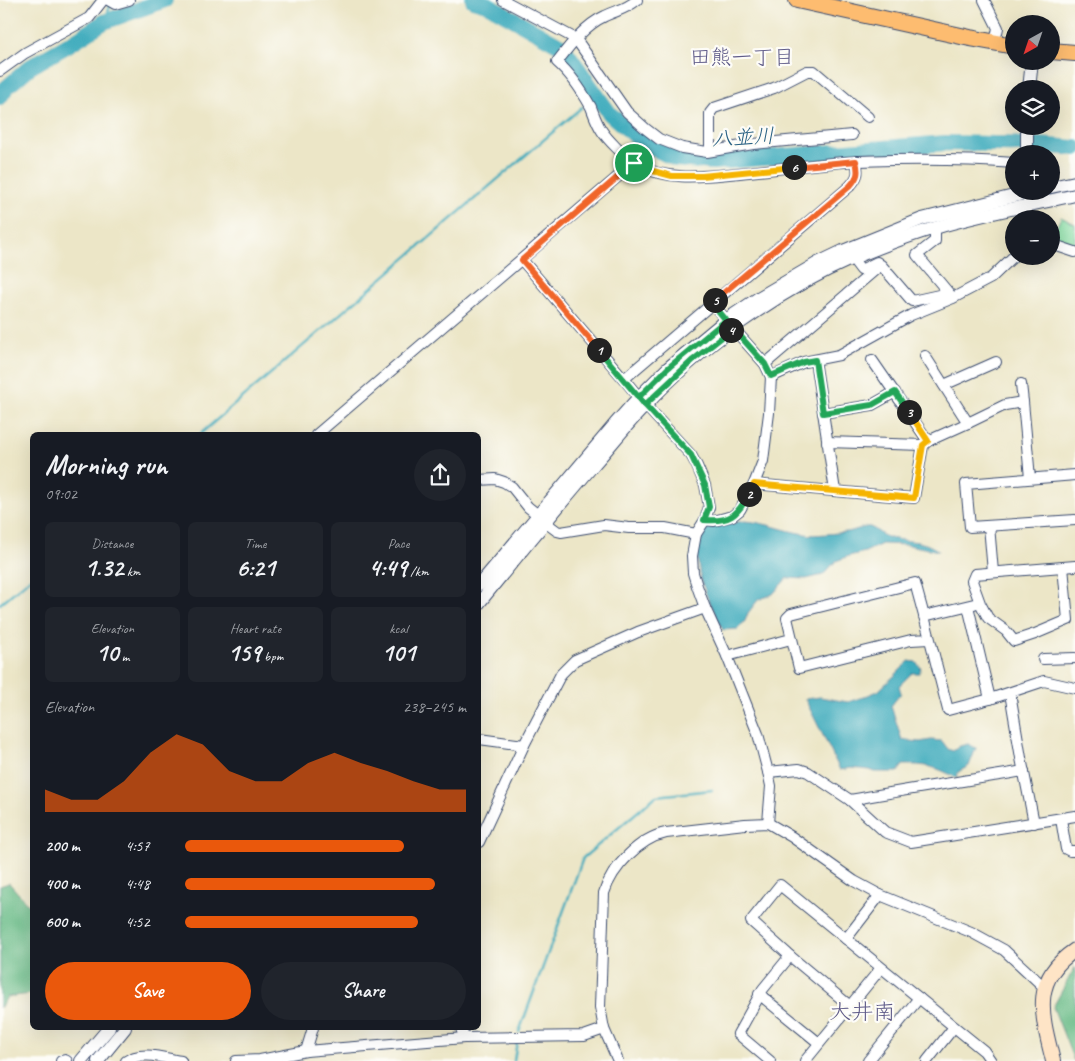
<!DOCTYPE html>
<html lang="en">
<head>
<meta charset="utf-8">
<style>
	body { margin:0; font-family:Caveat,"Klee One",sans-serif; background:#20242c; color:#f1f3f6; height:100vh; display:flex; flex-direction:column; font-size:19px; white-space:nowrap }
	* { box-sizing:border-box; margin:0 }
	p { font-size:16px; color:#9ea1a6 }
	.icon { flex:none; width:28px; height:28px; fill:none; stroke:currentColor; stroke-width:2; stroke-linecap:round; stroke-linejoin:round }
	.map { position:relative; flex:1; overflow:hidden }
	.drawer { position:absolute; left:30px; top:432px; width:451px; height:598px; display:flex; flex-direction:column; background:#171b24; border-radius:8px; box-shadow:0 5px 20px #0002 }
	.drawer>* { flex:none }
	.needle { width:32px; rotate:220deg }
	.fabs { position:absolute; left:1005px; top:15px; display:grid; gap:10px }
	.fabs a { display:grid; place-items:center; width:55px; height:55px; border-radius:50%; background:#171b24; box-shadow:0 5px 20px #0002; font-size:25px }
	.pin { position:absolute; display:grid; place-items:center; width:42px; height:42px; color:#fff; margin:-21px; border:2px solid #fff; border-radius:50%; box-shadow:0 1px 5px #0007 }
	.km { position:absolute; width:25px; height:25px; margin:-12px; border-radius:50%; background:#222; color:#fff; font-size:14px; line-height:25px; text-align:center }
	.round { display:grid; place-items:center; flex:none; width:52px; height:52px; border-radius:26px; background:#20242c }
	.head { display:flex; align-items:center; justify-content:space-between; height:85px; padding:0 15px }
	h1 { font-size:28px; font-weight:800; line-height:38px }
	.figures { display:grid; grid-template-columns:repeat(3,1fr); gap:8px; height:85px; padding:5px 15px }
	.figures div { display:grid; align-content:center; border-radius:8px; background:#20242c; text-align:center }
	.figures b { font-size:25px; font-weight:800 }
	.figures small { font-size:14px; font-weight:400 }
	.figures p { font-size:14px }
	.chart { height:140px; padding:10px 15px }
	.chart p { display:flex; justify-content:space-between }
	.chart svg { width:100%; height:90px; margin-top:5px; fill:#ea580c; opacity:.7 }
	.action { display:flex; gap:10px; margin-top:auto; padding:10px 15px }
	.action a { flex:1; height:58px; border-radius:30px; background:#ea580c; color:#fff; font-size:20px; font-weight:800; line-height:58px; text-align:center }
	.action a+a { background:#20242c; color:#f1f3f6 }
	ul { padding:0 15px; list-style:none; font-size:16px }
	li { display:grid; grid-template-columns:80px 60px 1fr; align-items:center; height:38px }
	li i { height:12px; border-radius:6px; background:#ea580c }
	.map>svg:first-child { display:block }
</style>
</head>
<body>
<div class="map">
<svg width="1075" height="1061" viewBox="0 0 1075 1061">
	<rect width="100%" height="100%" fill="#fdfcf7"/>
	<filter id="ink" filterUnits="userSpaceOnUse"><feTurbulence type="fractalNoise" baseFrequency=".02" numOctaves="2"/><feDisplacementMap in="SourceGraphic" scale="10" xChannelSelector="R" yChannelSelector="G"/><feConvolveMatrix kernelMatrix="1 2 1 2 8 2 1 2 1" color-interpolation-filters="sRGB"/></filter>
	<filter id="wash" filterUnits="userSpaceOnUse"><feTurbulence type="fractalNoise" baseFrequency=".0096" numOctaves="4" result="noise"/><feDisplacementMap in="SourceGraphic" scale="20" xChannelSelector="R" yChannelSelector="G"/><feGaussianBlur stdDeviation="1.12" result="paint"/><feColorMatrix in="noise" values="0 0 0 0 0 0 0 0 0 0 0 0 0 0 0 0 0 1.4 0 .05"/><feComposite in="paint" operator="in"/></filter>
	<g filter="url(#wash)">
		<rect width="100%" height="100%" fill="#ece6c7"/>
		<!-- green -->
		<path fill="#83dda2" stroke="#4f8680" d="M 1061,217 L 1075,224 L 1075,249 L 1051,240 Z"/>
		<!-- forest -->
		<g fill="#6abc88" stroke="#427673">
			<path d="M 9,883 L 32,909 L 32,992 L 31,994 L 7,997 L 0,1008 L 0,886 Z"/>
			<path d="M 1075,967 L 1075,1061 L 1074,1061 L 1053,1007 Z"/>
		</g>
		<!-- water -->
		<g fill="#3facbd" stroke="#2d6e8e">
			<path d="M 744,521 C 765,522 784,531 805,534 C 815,536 836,533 847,532 C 855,531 863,526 870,527 C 876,529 881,535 887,537 C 906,543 921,538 939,551 L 908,545 L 882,544 L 865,552 L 849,556 L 836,561 L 823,575 L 806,579 L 787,578 L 773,594 L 758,600 L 748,613 L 745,621 L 738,629 L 723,630 L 708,599 L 701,580 L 697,556 L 700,539 L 705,528 Z"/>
			<path d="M 909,661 L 916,662 L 921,668 L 919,673 L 912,673 L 899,686 L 901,693 L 891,706 L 902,740 L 920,742 L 931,740 L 942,741 L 948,749 L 953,751 L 960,746 L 968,744 L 976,748 L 969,766 L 958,772 L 957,778 C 936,767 927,764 903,765 L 898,772 L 875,772 L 870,770 L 851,768 L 840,770 L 805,699 L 820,697 L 848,702 L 863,697 L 878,691 L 893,677 Z"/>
		</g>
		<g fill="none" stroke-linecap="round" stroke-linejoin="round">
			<!-- stream -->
			<g stroke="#3facbd" stroke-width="2.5">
				<path d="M 104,22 L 111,4"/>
				<path d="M 199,435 L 582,107"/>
				<path d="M 0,604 L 32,577"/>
				<path d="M 777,778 L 800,775 L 809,780"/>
				<path d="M 519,1032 L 583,858 L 656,796 L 712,790"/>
				<path d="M 514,1061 L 517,1041"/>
			</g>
			<!-- river -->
			<g stroke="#3facbd" stroke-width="16">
				<path d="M 473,0 L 487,4 L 563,47 L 610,114 L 633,134 L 651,147 L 676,159 L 713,162 L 946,143 L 1039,145 L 1075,148"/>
				<path d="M 0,97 L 6,88 L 30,67 L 68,45 L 104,22 L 165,0"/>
			</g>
		</g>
	</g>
	<g filter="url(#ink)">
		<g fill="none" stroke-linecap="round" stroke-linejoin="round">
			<defs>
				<g id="minor">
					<path d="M 108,0 L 115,4 L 129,0"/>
					<path d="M 503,0 L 576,39 L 627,112 L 646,129 L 659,139 L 682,148 L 707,152 L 753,144 L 852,135"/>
					<path d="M 637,0 C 625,10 617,10 605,16 C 585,25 570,45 557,62 C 571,74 582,91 591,107 C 594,115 597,124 602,131 C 607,139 626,158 634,163 C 669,184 712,175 749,172 C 786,168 822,163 859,161 C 910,159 962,159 1014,163"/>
					<path d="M 984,0 L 998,28 L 995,42"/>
					<path d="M 0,71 L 25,53 L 89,18 L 103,0"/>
					<path d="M 710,151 L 710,113 L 714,108 L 774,88 L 807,71 L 814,71 L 868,117"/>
					<path d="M 1026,206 L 1027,219"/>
					<path d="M 935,228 L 935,241 L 917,255 L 952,297"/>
					<path d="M 1051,244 L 1075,252"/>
					<path d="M 852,258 L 861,270 L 877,262 L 878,263"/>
					<path d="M 522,260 L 624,379 L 645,405 L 691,455 L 697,466 L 705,485 L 709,507 L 705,520 L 696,534 L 692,556 L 693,573 L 697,586 L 705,608 L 727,656 L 758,734 L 768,772 L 771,786 L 768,823"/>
					<path d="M 712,303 L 726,320"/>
					<path d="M 925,356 L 968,423"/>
					<path d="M 815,360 L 835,491"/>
					<path d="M 872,360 L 928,441"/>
					<path d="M 765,364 L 881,265 L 912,301 L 948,293"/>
					<path d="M 771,377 L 804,362 L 839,355 L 911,315 L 953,298 L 991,278 L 1014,256"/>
					<path d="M 624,379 L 850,186 C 858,177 859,173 856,161"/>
					<path d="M 1021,384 L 1023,402"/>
					<path d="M 944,385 L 996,362"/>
					<path d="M 823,413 L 872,405 L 895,392"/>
					<path d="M 316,435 L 634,163"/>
					<path d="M 827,442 L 923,445"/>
					<path d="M 1075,475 L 966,484 L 970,527 L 1075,520"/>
					<path d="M 479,480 L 495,479 L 504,482 L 512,487 L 528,507 L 538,515"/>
					<path d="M 754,484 L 914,498 L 923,445 L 928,441 L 968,423 L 1005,405 L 1023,402 L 1030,478"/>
					<path d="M 705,520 L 714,521 L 732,516 L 740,510 L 754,484 L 763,461 L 769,413 L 771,377 L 765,364 L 733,328"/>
					<path d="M 545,522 L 557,531 L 561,532 L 604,525 L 629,528 L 665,528 L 696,534"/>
					<path d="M 989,526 L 993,572"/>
					<path d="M 1063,567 L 1068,620 L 1035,634 L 1014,641 L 1006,631 L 988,618 L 980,603 L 972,581 L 975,574 L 1075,566"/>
					<path d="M 968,606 L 990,699"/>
					<path d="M 924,616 L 974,604"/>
					<path d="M 929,639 L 911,640 L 799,668 L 787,618 L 791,614 L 915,583 L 924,616 L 948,710 L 990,699 L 1044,681 L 1075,688"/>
					<path d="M 727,656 L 791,639"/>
					<path d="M 1043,659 L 1075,658"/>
					<path d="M 1010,693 L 1021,758 L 1034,823"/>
					<path d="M 479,739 L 524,745"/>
					<path d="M 768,772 L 799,769 L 808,772 L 850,800 L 885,832 L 911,842 L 1075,816"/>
					<path d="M 850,800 C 908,789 966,781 1024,771"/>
					<path d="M 1061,819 L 1066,849 L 1070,851 L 1075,851"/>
					<path d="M 479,842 L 524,745 L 561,674 L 575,660 L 638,632 L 705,608"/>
					<path d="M 846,939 L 880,895"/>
					<path d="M 759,994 L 819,1043"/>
					<path d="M 850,1006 L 790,956 L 751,921 L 780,885 L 984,1051 L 991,1061"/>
					<path d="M 461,1028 L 464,1038"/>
					<path d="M 306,1051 L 313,1028"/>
					<path d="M 61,1061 L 65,1060 L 67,1061"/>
					<path d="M 126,1061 C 141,1050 164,1058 181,1061"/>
					<path d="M 236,1061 L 260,1060 L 306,1051 L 464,1038 L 584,1036 L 604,1029"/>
					<path d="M 618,1061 L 604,1029 L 600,1007 L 604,893 C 612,867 640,838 666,833 L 745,824 L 768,823 L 792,837 L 854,881 L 880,895 L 971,932 L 1004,950 L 1044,987"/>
					<path d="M 770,1061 L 738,1034 L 763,989 L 790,956"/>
					<path d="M 805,1061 L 881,968"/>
					<path d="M 868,1061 L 919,998"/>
					<path d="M 927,1061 L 954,1027"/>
				</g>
				<g id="tertiary">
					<path d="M 1029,89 L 1032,61"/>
					<path d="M 1027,154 L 1027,126"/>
					<path d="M 1051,187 L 1075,182"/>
					<path d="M 479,585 L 615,424 L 639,397 L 668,368 L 726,320 L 760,297 L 818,263 L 843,251 L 922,219 L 1034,191"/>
					<path d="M 479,603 C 517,556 556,509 595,463 C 612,444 627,424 645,406 C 699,347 779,290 853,258 C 880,247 907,236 935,228 C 981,214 1028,206 1075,195"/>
					<path d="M 81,1061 L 109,1028"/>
					<path d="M 98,1061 L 125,1028"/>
				</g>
				<path id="secondary" d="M 1053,1061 C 1042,1016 1030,980 1075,950"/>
				<g id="primary">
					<path d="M 797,0 L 970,38 L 1014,46"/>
					<path d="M 1051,51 L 1075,53"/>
				</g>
			</defs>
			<!-- minor casing -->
			<use href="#minor" stroke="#3a4a6e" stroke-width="12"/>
			<!-- tertiary casing -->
			<use href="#tertiary" stroke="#3a4a6e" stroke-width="14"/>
			<!-- secondary casing -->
			<use href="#secondary" stroke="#3a4a6e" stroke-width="16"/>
			<!-- primary casing -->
			<use href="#primary" stroke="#3a4a6e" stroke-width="18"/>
			<!-- minor -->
			<use href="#minor" stroke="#fff" stroke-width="10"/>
			<!-- tertiary -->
			<use href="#tertiary" stroke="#fff" stroke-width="12"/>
			<!-- secondary -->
			<use href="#secondary" stroke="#fee4c6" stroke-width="14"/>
			<!-- primary -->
			<use href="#primary" stroke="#fdbc70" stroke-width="16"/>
		</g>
	</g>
	<g fill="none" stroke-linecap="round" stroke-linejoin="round" filter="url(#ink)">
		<defs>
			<path id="split-1" d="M 599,350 L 522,260 L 634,163"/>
			<path id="split-2" d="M 599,350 L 645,405 L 691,455 L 705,485 L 709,507 L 704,520 C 730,522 737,516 749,494"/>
			<path id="split-3" d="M 749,494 L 754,484 L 914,498 L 923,445 L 928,441 L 909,412"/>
			<path id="split-4" d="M 731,330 L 733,328 L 765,364 L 771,376 L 804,362 L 815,360 L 823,413 L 872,405 L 895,392 L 909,412"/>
			<path id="split-5" d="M 715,300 L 712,303 L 726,320 L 668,368 L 639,397 L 645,405 L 693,360 L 731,330"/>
			<path id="split-6" d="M 715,300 L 850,186 C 858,177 859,173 856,161 L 794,167"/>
			<path id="split-7" d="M 634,163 L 653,171 L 672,176 L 702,176 L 794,167"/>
		</defs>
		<!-- split-1 casing -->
		<use href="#split-1" stroke="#fff" stroke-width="10"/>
		<!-- split-2 casing -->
		<use href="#split-2" stroke="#fff" stroke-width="10"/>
		<!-- split-3 casing -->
		<use href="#split-3" stroke="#fff" stroke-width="10"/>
		<!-- split-4 casing -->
		<use href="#split-4" stroke="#fff" stroke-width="10"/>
		<!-- split-5 casing -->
		<use href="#split-5" stroke="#fff" stroke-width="10"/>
		<!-- split-6 casing -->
		<use href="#split-6" stroke="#fff" stroke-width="10"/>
		<!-- split-7 casing -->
		<use href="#split-7" stroke="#fff" stroke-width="10"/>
		<!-- split-1 -->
		<use href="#split-1" stroke="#f0652b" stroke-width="6"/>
		<!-- split-2 -->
		<use href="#split-2" stroke="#22a559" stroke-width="6"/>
		<!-- split-3 -->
		<use href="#split-3" stroke="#f5b400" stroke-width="6"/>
		<!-- split-4 -->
		<use href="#split-4" stroke="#22a559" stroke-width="6"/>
		<!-- split-5 -->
		<use href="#split-5" stroke="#22a559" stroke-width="6"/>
		<!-- split-6 -->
		<use href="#split-6" stroke="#f0652b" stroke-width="6"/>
		<!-- split-7 -->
		<use href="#split-7" stroke="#f5b400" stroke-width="6"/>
	</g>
	<g text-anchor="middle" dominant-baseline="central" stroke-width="4.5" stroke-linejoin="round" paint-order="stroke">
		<!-- neighbourhood labels -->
		<g font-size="21" fill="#5f5b89" stroke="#fdfcf7">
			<text x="742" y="57">田熊一丁目</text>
		</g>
		<!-- water labels -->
		<g font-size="21" font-style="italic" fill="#296184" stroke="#fdfcf7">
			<text transform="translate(743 137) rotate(-3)">八並川</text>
		</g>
		<!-- quarter labels -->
		<g font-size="22" fill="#5f5b89" stroke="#fdfcf7">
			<text x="862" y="1012">大井南</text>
		</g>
	</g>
</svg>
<div class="fabs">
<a><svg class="needle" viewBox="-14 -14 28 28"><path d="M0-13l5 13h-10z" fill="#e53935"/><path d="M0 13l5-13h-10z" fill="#9ea1a6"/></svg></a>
<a><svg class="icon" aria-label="layers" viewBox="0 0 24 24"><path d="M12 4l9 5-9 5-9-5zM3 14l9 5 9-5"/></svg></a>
<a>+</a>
<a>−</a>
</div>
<div class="pin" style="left:634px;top:163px;background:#1e9e55"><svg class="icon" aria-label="arrive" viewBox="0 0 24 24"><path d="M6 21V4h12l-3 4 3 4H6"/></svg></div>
<b class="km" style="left:599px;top:350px">1</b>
<b class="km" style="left:749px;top:494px">2</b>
<b class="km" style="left:909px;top:412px">3</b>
<b class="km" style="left:731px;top:330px">4</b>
<b class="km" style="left:715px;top:300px">5</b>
<b class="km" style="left:794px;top:167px">6</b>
<section class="drawer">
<div class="head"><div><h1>Morning run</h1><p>09:02</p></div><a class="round"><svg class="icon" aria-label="share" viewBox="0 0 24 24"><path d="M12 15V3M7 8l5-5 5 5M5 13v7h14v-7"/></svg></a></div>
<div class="figures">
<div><p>Distance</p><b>1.32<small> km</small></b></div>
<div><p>Time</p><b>6:21</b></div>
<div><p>Pace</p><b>4:49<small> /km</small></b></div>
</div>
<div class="figures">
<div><p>Elevation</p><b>10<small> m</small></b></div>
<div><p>Heart rate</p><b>159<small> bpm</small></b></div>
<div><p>kcal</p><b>101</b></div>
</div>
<div class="chart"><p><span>Elevation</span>238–245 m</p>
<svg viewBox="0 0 160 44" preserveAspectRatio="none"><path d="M0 44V33L10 38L20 38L30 29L40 15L50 6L60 11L70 24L80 29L90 29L100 20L110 15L120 20L130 24L140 29L150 33L160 33V44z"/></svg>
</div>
<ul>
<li><b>200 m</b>4:57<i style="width:78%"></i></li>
<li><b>400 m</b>4:48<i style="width:89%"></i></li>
<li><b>600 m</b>4:52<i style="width:83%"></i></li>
</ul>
<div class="action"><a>Save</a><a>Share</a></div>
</section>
</div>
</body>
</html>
